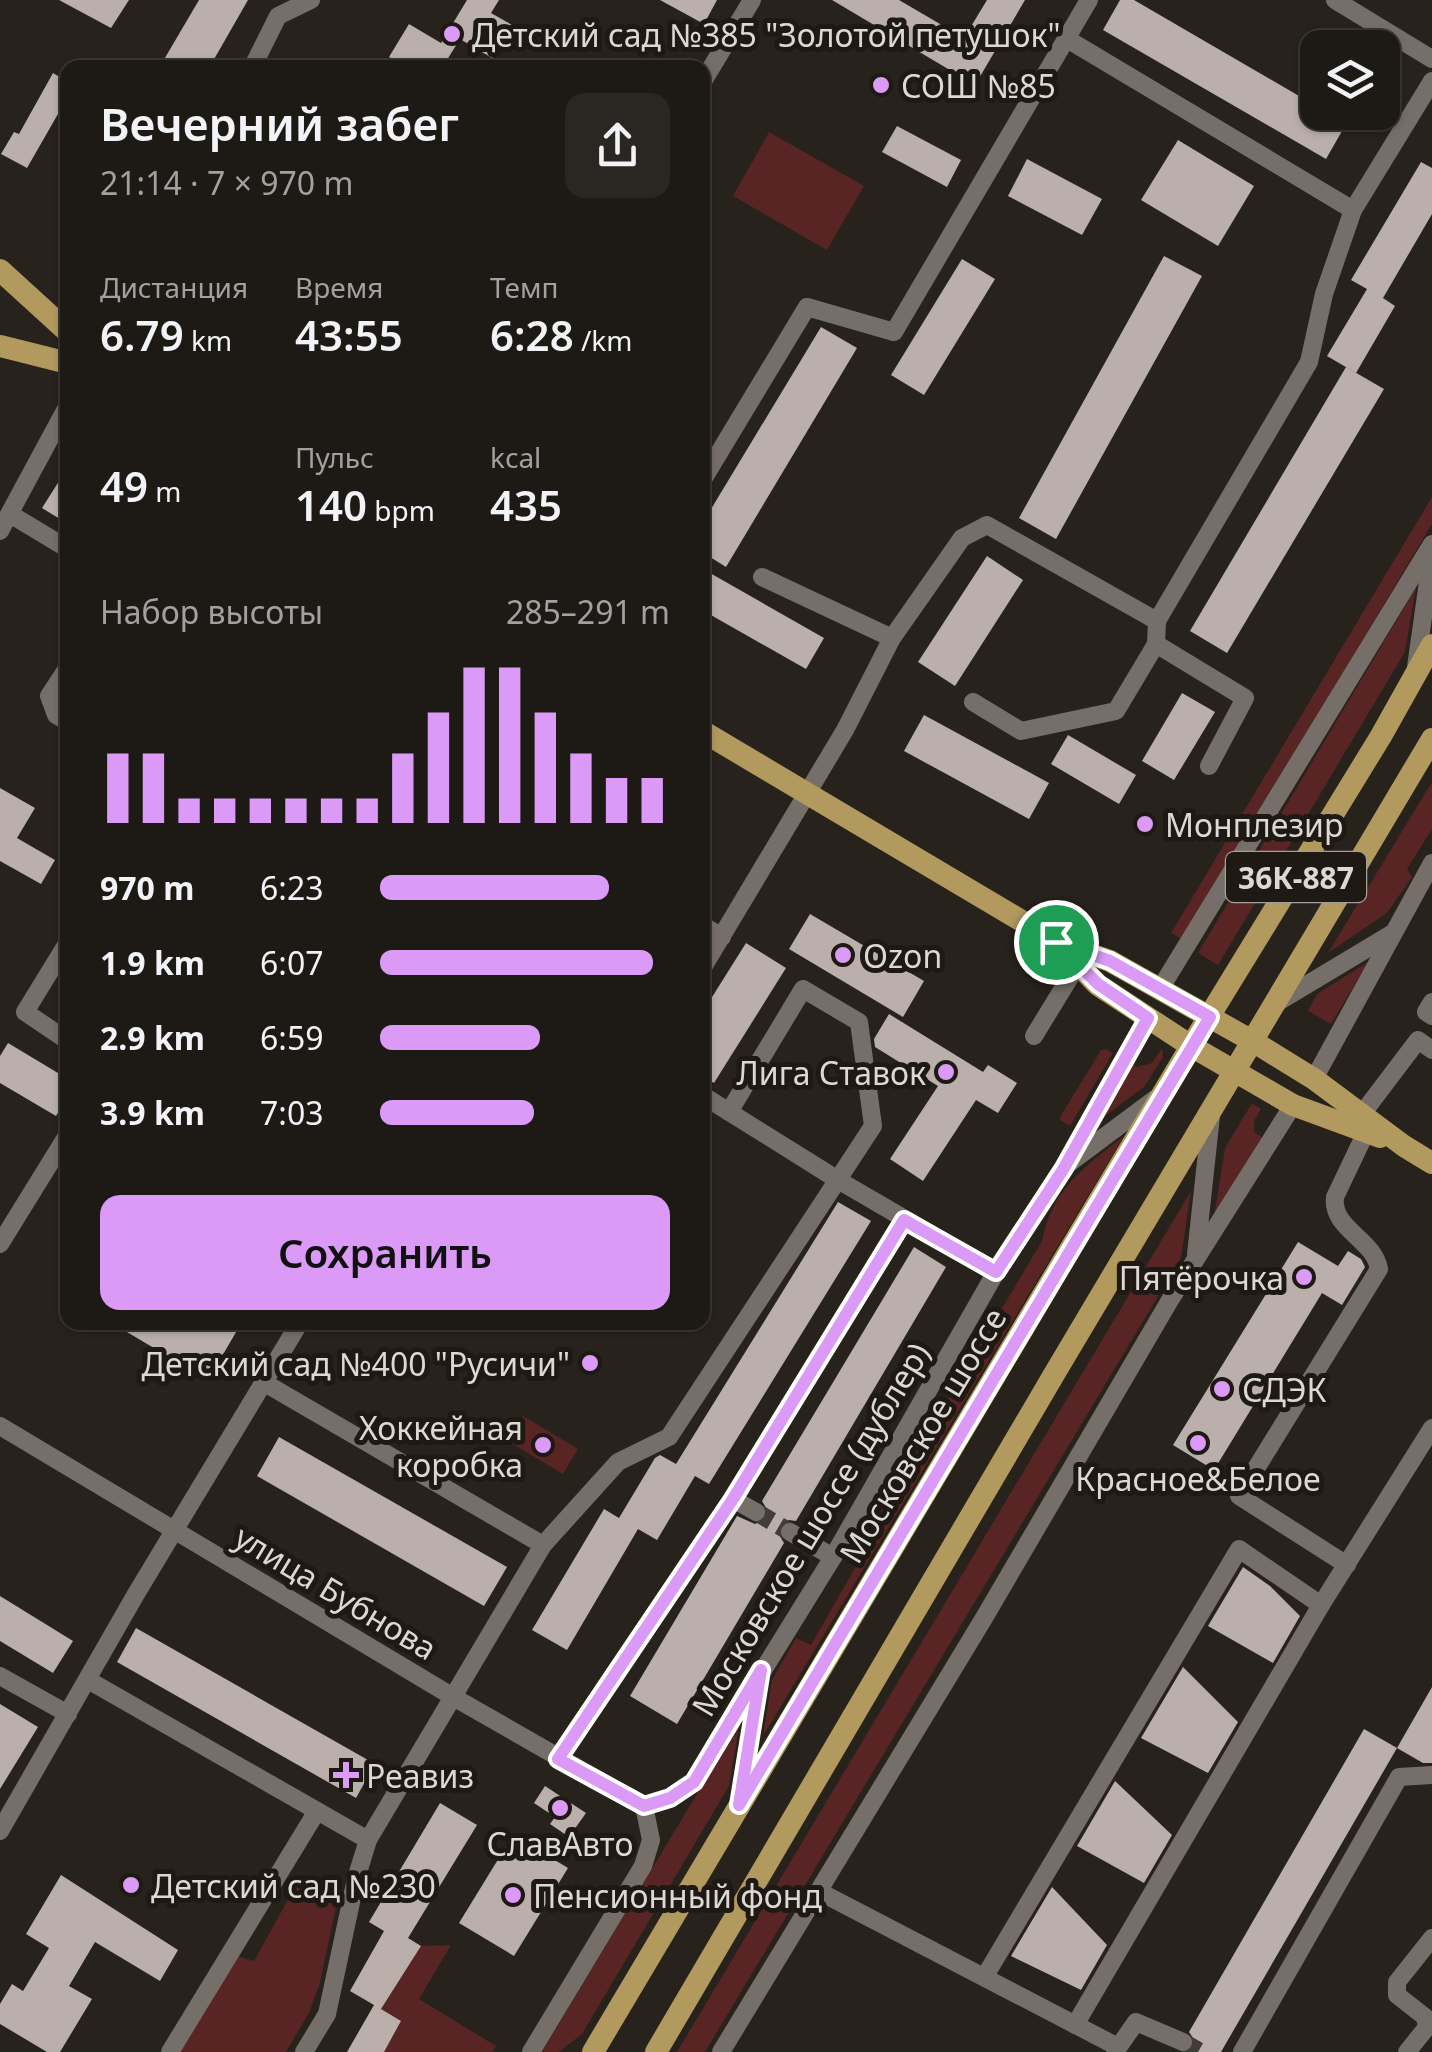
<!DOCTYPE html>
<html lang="ru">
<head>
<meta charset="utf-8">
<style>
	body { margin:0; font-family:"Noto Sans",sans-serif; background:#2a2722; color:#f1f3f6; height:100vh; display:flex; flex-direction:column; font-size:38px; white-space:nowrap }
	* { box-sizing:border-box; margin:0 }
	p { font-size:32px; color:#a0a1a0 }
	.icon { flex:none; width:55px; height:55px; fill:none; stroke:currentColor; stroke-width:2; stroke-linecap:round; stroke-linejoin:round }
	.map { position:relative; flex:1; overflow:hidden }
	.drawer { position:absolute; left:60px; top:60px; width:650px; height:1270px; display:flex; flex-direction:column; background:#1d1a15; border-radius:20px; box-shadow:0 2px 8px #0004,0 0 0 2px #3b3834 }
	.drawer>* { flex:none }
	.buttons { position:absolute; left:1300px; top:30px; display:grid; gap:20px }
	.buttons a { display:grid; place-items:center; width:100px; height:100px; border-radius:20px; background:#1d1a15; box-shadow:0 2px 8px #0004,0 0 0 2px #3b3834; font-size:50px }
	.pin { position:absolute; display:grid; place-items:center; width:85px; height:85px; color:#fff; margin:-42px; border:5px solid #fff; border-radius:50%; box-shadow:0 2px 10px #0007 }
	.round { display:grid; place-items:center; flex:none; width:105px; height:105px; border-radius:20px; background:#2a2722 }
	.overview { display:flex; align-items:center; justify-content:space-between; height:170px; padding:0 40px }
	h1 { font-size:45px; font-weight:600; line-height:75px }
	.figures { display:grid; grid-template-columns:repeat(3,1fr); gap:15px; height:170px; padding:10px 40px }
	.figures div { display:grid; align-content:center }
	.figures b { font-size:42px; font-weight:600 }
	.figures small { font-size:28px; font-weight:400 }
	.figures p { font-size:28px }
	.chart { height:280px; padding:20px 40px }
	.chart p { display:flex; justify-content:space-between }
	.chart svg { width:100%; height:180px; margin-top:10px; stroke:#da9af6; stroke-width:6 }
	.cta { display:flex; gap:20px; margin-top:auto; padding:20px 40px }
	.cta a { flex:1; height:115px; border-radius:20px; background:#da9af6; color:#111; font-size:40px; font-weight:600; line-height:115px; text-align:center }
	ul { padding:0 40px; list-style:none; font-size:32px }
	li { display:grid; grid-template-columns:160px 120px 1fr; align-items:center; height:75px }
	li i { height:25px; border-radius:12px; background:#da9af6 }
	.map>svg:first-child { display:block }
</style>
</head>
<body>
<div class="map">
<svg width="1432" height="2052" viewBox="0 0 1432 2052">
	<rect width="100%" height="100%" fill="#27221c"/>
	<!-- green -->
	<g fill="#582424">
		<path d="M 769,132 L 864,186 L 827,250 L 733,196 Z"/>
		<path d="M 1432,497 L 1432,524 L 1183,940 L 1171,933 Z"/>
		<path d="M 1416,588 L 1405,652 L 1218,965 L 1198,953 Z"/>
		<path d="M 1432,782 L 1432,829 L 1407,869 L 1412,877 L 1387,913 L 1328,953 Z"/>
		<path d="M 1368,962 L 1331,1024 L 1308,1011 L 1317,994 Z"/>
		<path d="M 1162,1048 L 1163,1057 L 1144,1087 L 1097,1122 L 1132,1064 L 1137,1067 L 1152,1063 Z"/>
		<path d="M 1106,1049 L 1113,1053 L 1070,1126 L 1060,1120 L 1060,1117 L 1101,1050 Z"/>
		<path d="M 1252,1103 L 1261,1109 L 1254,1121 L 1254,1132 L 1264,1139 L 1214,1217 L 1225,1148 Z"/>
		<path d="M 1124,1136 L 763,1736 L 772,1680 L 796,1638 L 811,1645 L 860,1559 L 860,1547 L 1042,1241 C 1052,1189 1084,1167 1124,1136 Z"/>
		<path d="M 1191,1191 L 1181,1258 L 705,2052 L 677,2052 Z"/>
		<path d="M 523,1416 L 578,1449 L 563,1474 L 508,1441 Z"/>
		<path d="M 740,1722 L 729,1786 L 582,2034 L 559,2052 L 542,2052 Z"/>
		<path d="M 300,1878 L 338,1898 L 320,1983 L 309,2013 L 286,2052 L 177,2052 L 234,1955 L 254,1961 Z"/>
		<path d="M 451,1945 L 419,1999 L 496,2046 L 492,2052 L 384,2052 L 401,2022 L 381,2009 L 421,1946 Z"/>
	</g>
	<!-- building -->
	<g fill="#baafab">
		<path d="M 59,0 L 129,0 L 111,28 Z"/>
		<path d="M 199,0 L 248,0 L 209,68 L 159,68 Z"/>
		<path d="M 467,0 L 499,0 L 491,13 L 512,25 L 492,58 L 460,39 L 442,68 L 407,68 L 389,57 L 409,24 L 441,43 Z"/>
		<path d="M 660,0 L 717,0 L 704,24 Z"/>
		<path d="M 832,0 L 899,0 L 964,38 L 987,0 L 1025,0 L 975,85 Z"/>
		<path d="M 1120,0 L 1134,0 L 1318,107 L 1318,112 L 1327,112 L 1346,124 L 1326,159 L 1103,30 Z"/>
		<path d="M 53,73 L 68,82 L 68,110 L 62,107 L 27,168 L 1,154 L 14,132 L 19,134 Z"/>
		<path d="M 897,126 L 961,160 L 947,187 L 882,152 Z"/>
		<path d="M 1178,140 L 1254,186 L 1218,246 L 1141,200 Z"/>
		<path d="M 1027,159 L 1102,199 L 1082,235 L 1008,196 Z"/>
		<path d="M 1421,162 L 1432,168 L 1432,214 L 1383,298 L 1395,306 L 1356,373 L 1327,356 L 1367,289 L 1351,280 Z"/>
		<path d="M 1164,256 L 1202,276 L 1056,539 L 1019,518 Z"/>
		<path d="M 962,259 L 995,279 L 924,395 L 891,375 Z"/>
		<path d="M 821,327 L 857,348 L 726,567 L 702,552 L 702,524 Z"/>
		<path d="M 1346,367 L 1384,389 L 1227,653 L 1190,631 Z"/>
		<path d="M 68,467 L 68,524 L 42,508 Z"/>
		<path d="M 987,556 L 1023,580 L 955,686 L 918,662 Z"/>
		<path d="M 710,573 L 824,638 L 806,669 L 702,610 L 702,586 Z"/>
		<path d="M 1182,693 L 1215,712 L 1174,780 L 1142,761 Z"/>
		<path d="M 924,715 L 1049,783 L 1029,819 L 904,751 Z"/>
		<path d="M 1068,735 L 1136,775 L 1119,804 L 1051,764 Z"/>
		<path d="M 0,788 L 35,808 L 17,838 L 55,860 L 41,884 L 0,861 Z"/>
		<path d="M 810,914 L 924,981 L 903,1017 L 789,949 Z"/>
		<path d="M 746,943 L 786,968 L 714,1083 L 702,1076 L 702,1013 Z"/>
		<path d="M 889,1014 L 983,1072 L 988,1065 L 1017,1083 L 998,1113 L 976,1100 L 923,1181 L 890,1159 L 938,1086 L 875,1047 L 874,1039 Z"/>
		<path d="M 8,1043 L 68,1079 L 68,1096 L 56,1116 L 0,1083 L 0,1056 Z"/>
		<path d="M 838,1202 L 871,1221 L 709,1484 L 695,1476 L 657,1540 L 638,1529 L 567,1650 L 532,1630 L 604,1509 L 619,1518 L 655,1458 L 660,1455 L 676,1464 Z"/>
		<path d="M 1298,1242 L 1338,1266 L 1348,1251 L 1361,1259 L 1365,1267 L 1342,1305 L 1322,1293 L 1214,1470 L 1173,1445 Z"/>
		<path d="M 914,1247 L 946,1267 L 796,1521 L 789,1520 L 780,1525 L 778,1533 L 784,1543 L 677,1724 L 630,1696 L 737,1516 L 755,1524 L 766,1519 L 768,1511 L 762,1501 Z"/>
		<path d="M 110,1322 L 242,1322 L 208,1380 Z"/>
		<path d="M 279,1437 L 507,1567 L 484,1606 L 257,1476 Z"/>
		<path d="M 1243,1567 L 1270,1586 L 1300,1616 L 1273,1663 L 1208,1626 Z"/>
		<path d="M 0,1596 L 73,1641 L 53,1673 L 0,1641 Z"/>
		<path d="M 136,1628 L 375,1764 L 356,1798 L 117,1662 Z"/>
		<path d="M 1183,1667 L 1238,1722 L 1208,1773 L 1141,1738 Z"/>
		<path d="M 1432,1687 L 1432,1763 L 1423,1763 L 1397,1748 Z"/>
		<path d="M 0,1704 L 38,1727 L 0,1789 Z"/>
		<path d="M 1364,1729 L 1397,1748 L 1221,2052 L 1190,2052 L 1195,2041 L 1189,2032 Z"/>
		<path d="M 1115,1781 L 1172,1835 L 1144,1883 L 1077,1846 Z"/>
		<path d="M 545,1786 L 586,1813 L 569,1837 L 550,1824 L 555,1817 L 534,1803 Z"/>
		<path d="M 440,1803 L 477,1825 L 408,1938 L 421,1946 L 381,2009 L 401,2021 L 384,2052 L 347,2052 L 374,2005 L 350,1991 L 384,1931 L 369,1922 Z"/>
		<path d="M 513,1835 L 568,1868 L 514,1956 L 459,1923 Z"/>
		<path d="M 61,1875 L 178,1950 L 160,1981 L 95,1942 L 69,1986 L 92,1999 L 60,2052 L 47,2052 L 0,2024 L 0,2004 L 12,1984 L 23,1991 L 49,1948 L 26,1934 Z"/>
		<path d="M 1052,1887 L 1107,1945 L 1081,1990 L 1011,1956 Z"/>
	</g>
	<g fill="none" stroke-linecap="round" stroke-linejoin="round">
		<!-- minor-tunnel -->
		<g stroke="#423d38" stroke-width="18" stroke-dasharray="18 9" stroke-linecap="butt">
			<path d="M 756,1512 L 790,1532"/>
			<path d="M 1183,2042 L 1200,2052"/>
		</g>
		<!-- minor -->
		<g stroke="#766f69" stroke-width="18">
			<path d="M 1335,0 L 1432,59"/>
			<path d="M 1067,39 L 1353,210"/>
			<path d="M 252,68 L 278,16 L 311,0"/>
			<path d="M 702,83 L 752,0"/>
			<path d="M 702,481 L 807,307 L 894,332 L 1089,0"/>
			<path d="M 10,514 L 68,549"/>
			<path d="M 0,531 L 68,405"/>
			<path d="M 762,577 L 892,638"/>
			<path d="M 1156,644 L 1245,698 L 1209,766"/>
			<path d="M 68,667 L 49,696 L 56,715 L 68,722"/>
			<path d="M 1416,667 L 1432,553"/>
			<path d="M 973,702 L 1021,731 L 1116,711 L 1156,644 L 1157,621 L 1309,362 L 1324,294 L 1353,210 L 1432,81"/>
			<path d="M 702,925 L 722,937"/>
			<path d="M 68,942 L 25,1012 L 68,1041"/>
			<path d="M 702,969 L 845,730 L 892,638 L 962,538 L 987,525 L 1157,621"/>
			<path d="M 1160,989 L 1432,544"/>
			<path d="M 1278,1002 L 1393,933"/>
			<path d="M 1432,1002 L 1426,1012 L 1432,1016"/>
			<path d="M 1034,1036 L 1078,964"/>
			<path d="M 1314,1079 L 1432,863"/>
			<path d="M 702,1095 L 838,1180 L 996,1272"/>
			<path d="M 1362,1114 L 1418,1040 L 1432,1050"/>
			<path d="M 1068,1164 L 1155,1099"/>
			<path d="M 0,1244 L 68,1134"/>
			<path d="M 1196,1254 L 1211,1116"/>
			<path d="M 263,1382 L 543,1545"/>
			<path d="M 0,1426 L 455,1698 L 644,1806"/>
			<path d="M 733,1499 L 756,1512"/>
			<path d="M 790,1532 L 833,1557"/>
			<path d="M 1347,1565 L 1239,1496 L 1379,1269 C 1374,1239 1331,1229 1335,1197 L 1366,1132"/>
			<path d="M 1321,1605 L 1432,1428"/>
			<path d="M 0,1676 L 68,1714"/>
			<path d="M 88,1680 L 368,1840"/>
			<path d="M 558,1759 L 733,1499 L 904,1221"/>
			<path d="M 741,1797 L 759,1680"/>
			<path d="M 644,1806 L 670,1798 L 694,1782 L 833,1557 L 996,1272 L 1064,1168 L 1148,1018"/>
			<path d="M 0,1831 L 136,1594 L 300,1322"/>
			<path d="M 820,1892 L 1118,2047"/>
			<path d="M 985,1976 L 1239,1549 L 1321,1605 L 1075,2025"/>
			<path d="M 170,2052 L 317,1811"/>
			<path d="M 304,2052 L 327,2014 L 356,1879 L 368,1840 L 543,1545 L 618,1462 L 669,1437 L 873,1126 L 859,1022 L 803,989 L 729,1112"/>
			<path d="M 531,2052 L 643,1866 L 651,1840 L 644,1806"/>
			<path d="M 721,2052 L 984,1618 L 1170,1300 L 1293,1105"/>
			<path d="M 1115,2052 L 1136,2022 L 1183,2042"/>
			<path d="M 1242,2052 L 1399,1777 L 1432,1775"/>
			<path d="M 1407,2052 L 1427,2027 L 1425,2017 L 1397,1995 L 1397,1982 L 1432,1938"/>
		</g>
		<!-- major -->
		<g stroke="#b29a5e" stroke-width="22">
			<path d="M 0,270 L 68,332"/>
			<path d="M 0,346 L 68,363"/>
			<path d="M 702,731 L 1057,942 L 1110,961 L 1254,1042 L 1314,1079 L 1404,1146 L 1432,1163"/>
			<path d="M 1062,948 L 1098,985 L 1191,1046 L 1293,1105 L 1380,1137"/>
			<path d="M 593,2052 L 1191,1046 L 1381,736 L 1432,645"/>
			<path d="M 656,2052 L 1056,1371 L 1432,739"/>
		</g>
	</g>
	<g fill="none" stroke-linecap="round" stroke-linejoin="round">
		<defs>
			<path id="route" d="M 1056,942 L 1110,961 L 1210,1017 L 739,1805 L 761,1670 L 694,1782 L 670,1798 L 644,1806 L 558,1759 L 733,1499 L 904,1220 L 996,1272 L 1064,1168 L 1148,1018 L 1098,984 Z"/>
		</defs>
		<!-- route casing -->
		<use href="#route" stroke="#fff" stroke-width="20"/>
		<!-- route -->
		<use href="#route" stroke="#da9af6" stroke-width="12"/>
	</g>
	<!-- markers -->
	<g fill="#da9af6" stroke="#1e1913" stroke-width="4">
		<circle cx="452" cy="34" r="10"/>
		<circle cx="881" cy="85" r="10"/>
		<circle cx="1145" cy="824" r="10"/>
		<circle cx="843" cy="955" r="10"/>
		<circle cx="946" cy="1072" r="10"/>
		<circle cx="1304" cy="1277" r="10"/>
		<circle cx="590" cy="1363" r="10"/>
		<circle cx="1222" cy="1389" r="10"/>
		<circle cx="1198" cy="1443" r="10"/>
		<circle cx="543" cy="1445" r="10"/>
		<path d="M341 1760h10v10h10v10h-10v10h-10v-10h-10v-10h10z"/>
		<circle cx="560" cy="1808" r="10"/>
		<circle cx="131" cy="1885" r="10"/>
		<circle cx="513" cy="1895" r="10"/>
	</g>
	<g text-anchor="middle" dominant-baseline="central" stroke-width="10" stroke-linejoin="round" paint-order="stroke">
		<!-- shield labels -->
		<rect fill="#1e1913" stroke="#a39f9a" stroke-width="2.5" x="1226" y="852" width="140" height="50" rx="8"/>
		<g font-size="30" font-weight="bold" fill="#dcd8d4">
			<text x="1296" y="877">36К-887</text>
		</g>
		<!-- poi labels -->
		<g font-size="32" fill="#dcd8d4" stroke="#1e1913" text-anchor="start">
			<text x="472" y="34">Детский сад №385 "Золотой петушок"</text>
			<text x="901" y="85">СОШ №85</text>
			<text x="1165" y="824">Монплезир</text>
			<text x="863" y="955">Ozon</text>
			<text x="926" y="1072" text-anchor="end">Лига Ставок</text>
			<text x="1284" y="1277" text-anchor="end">Пятёрочка</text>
			<text x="570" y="1363" text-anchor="end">Детский сад №400 "Русичи"</text>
			<text x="1242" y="1389">СДЭК</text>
			<text x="523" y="1427" text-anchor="end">Хоккейная<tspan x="523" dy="37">коробка</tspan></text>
			<text x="1198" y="1478" text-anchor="middle">Красное&amp;Белое</text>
			<text x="366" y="1775">Реавиз</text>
			<text x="560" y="1843" text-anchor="middle">СлавАвто</text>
			<text x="151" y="1885">Детский сад №230</text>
			<text x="533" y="1895">Пенсионный фонд</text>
		</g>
		<!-- street labels -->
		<g font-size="32" fill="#dcd8d4" stroke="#1e1913">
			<text transform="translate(922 1435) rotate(-59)">Московское шоссе</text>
			<text transform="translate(810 1529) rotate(-59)">Московское шоссе (дублер)</text>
			<text transform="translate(336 1592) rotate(31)">улица Бубнова</text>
		</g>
	</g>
</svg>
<div class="buttons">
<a><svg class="icon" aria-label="layers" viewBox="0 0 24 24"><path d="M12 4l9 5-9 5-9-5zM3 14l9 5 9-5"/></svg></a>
</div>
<div class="pin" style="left:1056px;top:942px;background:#1e9e55"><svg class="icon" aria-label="arrive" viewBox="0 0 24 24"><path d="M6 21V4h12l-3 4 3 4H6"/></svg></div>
<section class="drawer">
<div class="overview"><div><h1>Вечерний забег</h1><p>21:14 · 7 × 970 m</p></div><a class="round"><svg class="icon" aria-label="share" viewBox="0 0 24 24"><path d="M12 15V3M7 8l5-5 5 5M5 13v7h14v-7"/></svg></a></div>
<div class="figures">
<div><p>Дистанция</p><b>6.79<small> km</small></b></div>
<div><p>Время</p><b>43:55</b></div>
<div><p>Темп</p><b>6:28<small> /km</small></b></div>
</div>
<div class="figures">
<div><b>49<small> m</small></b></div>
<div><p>Пульс</p><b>140<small> bpm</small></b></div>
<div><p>kcal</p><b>435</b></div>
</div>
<div class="chart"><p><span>Набор высоты</span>285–291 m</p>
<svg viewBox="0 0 160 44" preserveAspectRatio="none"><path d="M5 44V27M15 44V27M25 44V38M35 44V38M45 44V38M55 44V38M65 44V38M75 44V38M85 44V27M95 44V17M105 44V6M115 44V6M125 44V17M135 44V27M145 44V33M155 44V33"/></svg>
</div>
<ul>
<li><b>970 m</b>6:23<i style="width:79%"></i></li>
<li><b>1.9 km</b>6:07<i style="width:94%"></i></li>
<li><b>2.9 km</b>6:59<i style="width:55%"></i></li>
<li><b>3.9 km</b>7:03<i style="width:53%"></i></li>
</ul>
<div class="cta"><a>Сохранить</a></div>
</section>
</div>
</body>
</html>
